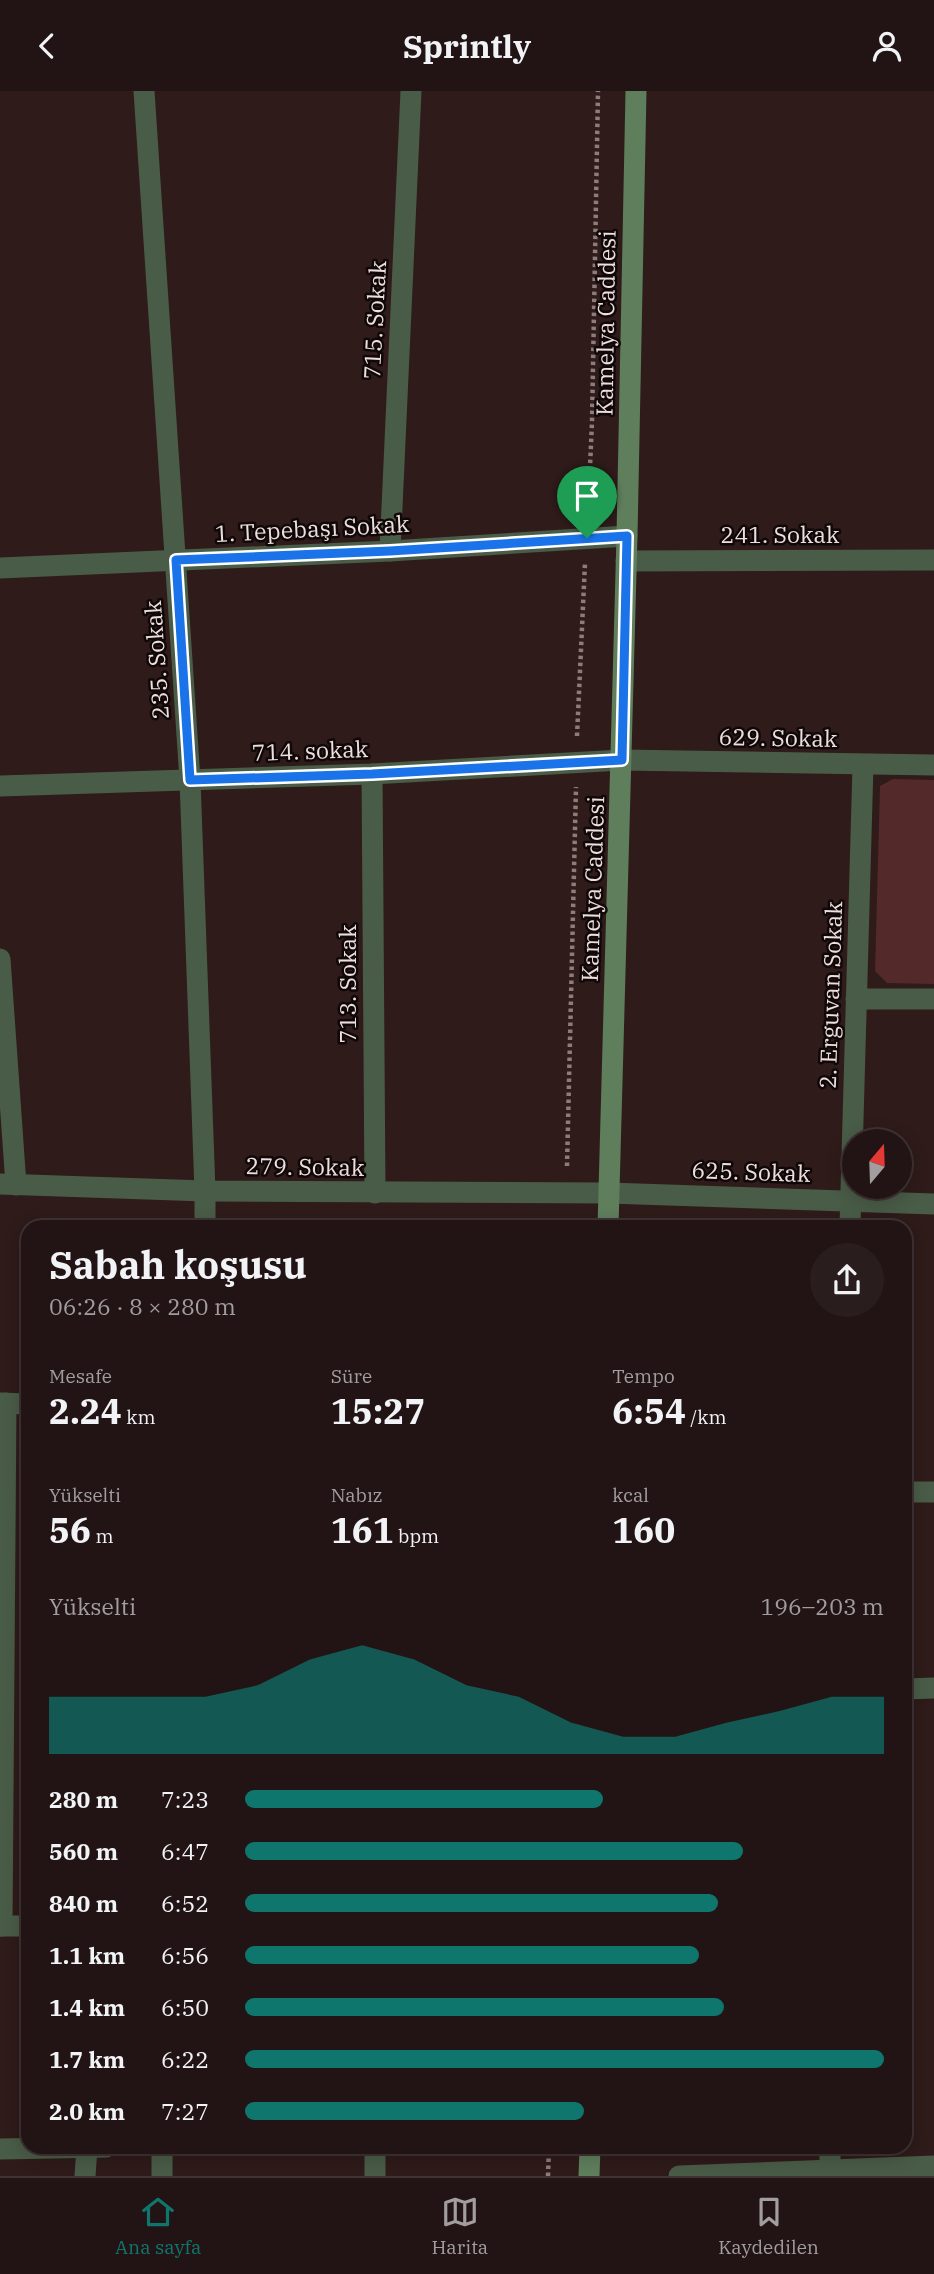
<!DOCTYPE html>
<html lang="tr">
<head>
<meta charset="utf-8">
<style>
	body { margin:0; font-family:"IBM Plex Serif",serif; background:#2a1d1d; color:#f1f3f6; height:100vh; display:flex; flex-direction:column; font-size:26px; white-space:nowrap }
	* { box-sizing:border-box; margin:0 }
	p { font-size:23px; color:#a29ea0 }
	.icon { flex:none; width:38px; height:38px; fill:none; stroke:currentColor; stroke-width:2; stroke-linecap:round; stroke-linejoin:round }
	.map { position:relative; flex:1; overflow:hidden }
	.side { position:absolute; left:21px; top:1129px; width:891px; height:934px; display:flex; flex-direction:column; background:#221414; border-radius:21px; box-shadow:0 4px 18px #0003,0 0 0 2px #3f3334 }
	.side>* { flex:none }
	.needle { width:46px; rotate:19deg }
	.controls { position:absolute; left:842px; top:1038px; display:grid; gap:14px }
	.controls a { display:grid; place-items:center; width:70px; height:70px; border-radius:50%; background:#221414; box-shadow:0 4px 18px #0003,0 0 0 2px #3f3334; font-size:35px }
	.pin { position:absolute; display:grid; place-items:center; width:60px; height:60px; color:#fff; margin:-72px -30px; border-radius:50% 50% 50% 0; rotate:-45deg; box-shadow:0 0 7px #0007 }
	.pin .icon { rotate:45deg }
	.round { display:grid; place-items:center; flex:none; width:74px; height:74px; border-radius:37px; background:#2a1d1d }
	.headline { display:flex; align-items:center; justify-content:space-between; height:119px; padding:0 28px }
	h1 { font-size:38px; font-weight:800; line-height:52px }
	.figures { display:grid; grid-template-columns:repeat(3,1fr); gap:10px; height:119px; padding:7px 28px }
	.figures div { display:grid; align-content:center }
	.figures b { font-size:35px; font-weight:800 }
	.figures small { font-size:19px; font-weight:400 }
	.figures p { font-size:19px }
	.chart { height:196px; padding:14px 28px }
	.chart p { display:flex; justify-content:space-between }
	.chart svg { width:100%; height:126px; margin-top:7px; fill:#0f766e; opacity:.7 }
	ul { padding:0 28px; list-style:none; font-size:23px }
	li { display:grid; grid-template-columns:112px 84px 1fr; align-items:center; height:52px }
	li i { height:18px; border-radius:9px; background:#0f766e }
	header { display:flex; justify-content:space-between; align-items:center; height:91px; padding:0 28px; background:#221414; font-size:32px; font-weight:800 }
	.tabs { display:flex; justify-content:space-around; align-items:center; height:98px; border-top:2px solid #3f3334; background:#221414; font-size:19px; color:#a29ea0 }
	.tabs a { display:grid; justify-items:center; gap:4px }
	.tabs .current { color:#0f766e }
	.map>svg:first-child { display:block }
</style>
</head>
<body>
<header><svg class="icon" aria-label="back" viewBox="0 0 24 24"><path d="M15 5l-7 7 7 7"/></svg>Sprintly<svg class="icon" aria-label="person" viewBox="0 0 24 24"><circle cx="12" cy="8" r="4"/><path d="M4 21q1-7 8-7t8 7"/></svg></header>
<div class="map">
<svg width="934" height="2085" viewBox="0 0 934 2085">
	<rect width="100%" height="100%" fill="#2e1b1a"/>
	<!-- green -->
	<path fill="#542929" d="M 893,688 L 934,689 L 934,893 L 887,892 L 875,880 L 880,695 Z"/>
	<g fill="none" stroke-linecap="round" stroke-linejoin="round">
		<!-- path -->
		<g stroke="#8d7c7b" stroke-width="4.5" stroke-dasharray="3.5 3.5" stroke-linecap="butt">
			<path d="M 588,421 L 592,331 L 598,0"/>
			<path d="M 577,645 L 585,472"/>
			<path d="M 567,1075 L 576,696"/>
			<path d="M 548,2085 L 549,2056"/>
		</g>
		<!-- street -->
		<g stroke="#495c47" stroke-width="21">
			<path d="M 144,0 L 190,689 L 205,1100 L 205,1136"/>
			<path d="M 390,460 L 411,0"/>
			<path d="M 626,470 L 934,469"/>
			<path d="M 0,477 L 390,460 L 627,445"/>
			<path d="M 372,683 L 375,1102"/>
			<path d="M 0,695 L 372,683 L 622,669 L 934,674"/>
			<path d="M 0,868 L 16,1094"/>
			<path d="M 856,908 L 934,908"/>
			<path d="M 0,1093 L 205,1100 L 609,1102 L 934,1113"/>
			<path d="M 850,1136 L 863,674"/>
			<path d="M 0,1312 L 28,1313"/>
			<path d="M 905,1401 L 934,1401"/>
			<path d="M 905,1598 L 934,1597"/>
			<path d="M 0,1835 L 28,1835"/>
			<path d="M 2,1835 L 6,1312"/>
			<path d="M 162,2056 L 162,2085"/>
			<path d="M 0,2058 L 106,2056"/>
			<path d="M 830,2080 L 830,2056"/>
			<path d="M 85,2085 L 87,2057"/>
			<path d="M 375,2085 L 375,2056"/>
			<path d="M 679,2085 L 934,2075"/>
		</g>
		<!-- secondary -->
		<g stroke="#5f7e5c" stroke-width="21">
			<path d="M 608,1136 L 627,445 L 636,0"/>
			<path d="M 589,2085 L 590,2056"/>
		</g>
	</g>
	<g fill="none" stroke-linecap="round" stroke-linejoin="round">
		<defs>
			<path id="route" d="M 627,445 L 622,669 L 372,683 L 190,689 L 176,469 L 390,460 Z"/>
		</defs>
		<!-- route casing -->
		<use href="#route" stroke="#fff" stroke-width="14"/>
		<!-- route -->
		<use href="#route" stroke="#1a73e8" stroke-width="9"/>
	</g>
	<g text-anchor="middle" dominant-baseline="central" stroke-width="5" stroke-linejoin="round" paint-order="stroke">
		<!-- street labels -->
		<g font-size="23" fill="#eddfde" stroke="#100808">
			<text transform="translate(374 229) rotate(-87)">715. Sokak</text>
			<text transform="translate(605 232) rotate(-89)">Kamelya Caddesi</text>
			<text transform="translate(312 437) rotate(-3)">1. Tepebaşı Sokak</text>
			<text x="780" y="443">241. Sokak</text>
			<text transform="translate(156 569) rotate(-94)">235. Sokak</text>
			<text transform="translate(778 646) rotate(1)">629. Sokak</text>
			<text transform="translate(310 659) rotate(-2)">714. sokak</text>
			<text transform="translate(592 798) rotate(-88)">Kamelya Caddesi</text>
			<text transform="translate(347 893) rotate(-90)">713. Sokak</text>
			<text transform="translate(830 904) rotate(-88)">2. Erguvan Sokak</text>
			<text transform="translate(305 1075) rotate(1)">279. Sokak</text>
			<text transform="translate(751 1080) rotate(2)">625. Sokak</text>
		</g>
	</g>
</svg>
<div class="controls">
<a><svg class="needle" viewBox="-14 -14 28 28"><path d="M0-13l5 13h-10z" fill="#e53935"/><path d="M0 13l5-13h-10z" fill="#a29ea0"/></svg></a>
</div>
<div class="pin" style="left:587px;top:447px;background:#1e9e55"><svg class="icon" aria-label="arrive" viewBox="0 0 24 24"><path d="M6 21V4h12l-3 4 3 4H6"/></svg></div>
<section class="side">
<div class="headline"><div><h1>Sabah koşusu</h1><p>06:26 · 8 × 280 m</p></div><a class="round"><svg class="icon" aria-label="share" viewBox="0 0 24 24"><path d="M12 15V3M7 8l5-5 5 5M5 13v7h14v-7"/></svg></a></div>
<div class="figures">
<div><p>Mesafe</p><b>2.24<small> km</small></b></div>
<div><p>Süre</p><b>15:27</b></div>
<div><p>Tempo</p><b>6:54<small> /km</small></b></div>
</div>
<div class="figures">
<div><p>Yükselti</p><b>56<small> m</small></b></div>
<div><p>Nabız</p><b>161<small> bpm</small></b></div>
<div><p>kcal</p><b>160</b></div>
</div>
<div class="chart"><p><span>Yükselti</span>196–203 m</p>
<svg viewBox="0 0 160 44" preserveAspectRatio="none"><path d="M0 44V24L10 24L20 24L30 24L40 20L50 11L60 6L70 11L80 20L90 24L100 33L110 38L120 38L130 33L140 29L150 24L160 24V44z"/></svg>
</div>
<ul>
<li><b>280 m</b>7:23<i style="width:56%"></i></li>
<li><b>560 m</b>6:47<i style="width:78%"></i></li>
<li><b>840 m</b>6:52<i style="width:74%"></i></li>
<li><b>1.1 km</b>6:56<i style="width:71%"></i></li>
<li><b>1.4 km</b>6:50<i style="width:75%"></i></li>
<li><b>1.7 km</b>6:22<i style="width:100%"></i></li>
<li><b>2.0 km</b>7:27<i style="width:53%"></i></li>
</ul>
</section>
</div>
<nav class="tabs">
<a class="current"><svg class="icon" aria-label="home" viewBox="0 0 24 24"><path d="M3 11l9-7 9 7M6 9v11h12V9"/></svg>Ana sayfa</a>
<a><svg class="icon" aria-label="map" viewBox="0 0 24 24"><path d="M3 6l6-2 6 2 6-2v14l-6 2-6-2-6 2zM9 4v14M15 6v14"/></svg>Harita</a>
<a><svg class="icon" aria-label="saved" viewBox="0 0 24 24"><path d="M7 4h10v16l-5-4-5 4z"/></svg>Kaydedilen</a>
</nav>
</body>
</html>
